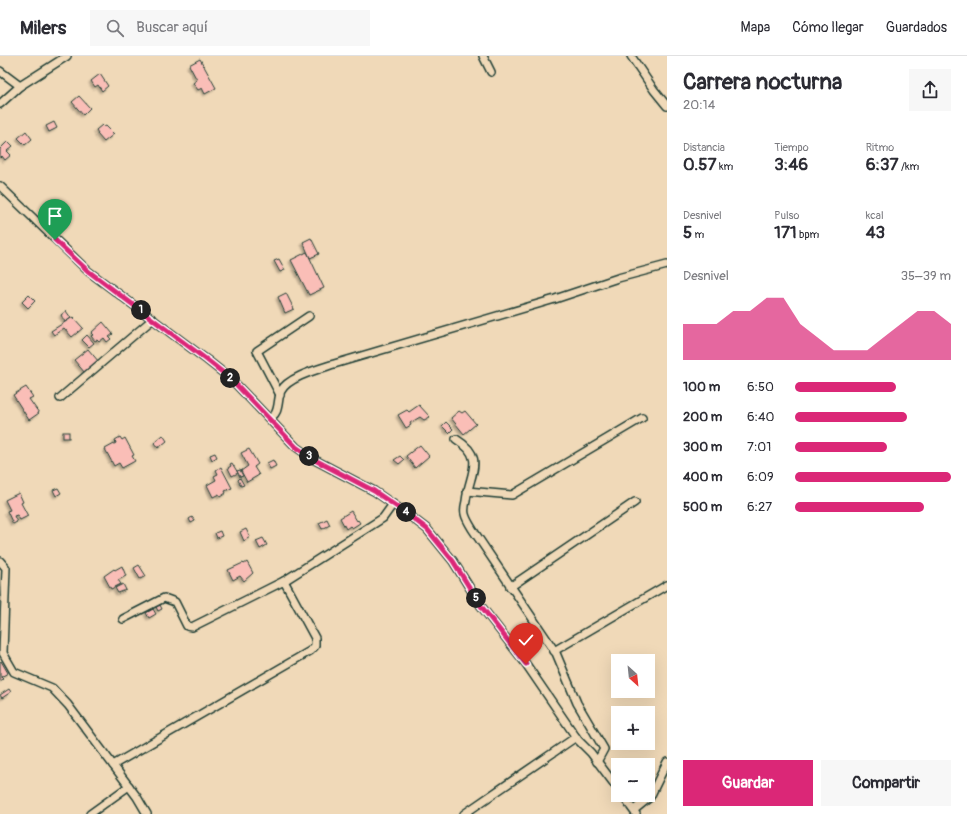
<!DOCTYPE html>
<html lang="es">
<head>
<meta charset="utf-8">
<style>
	body { margin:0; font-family:Pangolin,sans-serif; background:#f7f7f7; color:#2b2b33; height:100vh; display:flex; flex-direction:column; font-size:15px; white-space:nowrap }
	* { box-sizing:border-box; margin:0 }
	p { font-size:13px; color:#7c7c81 }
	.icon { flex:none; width:22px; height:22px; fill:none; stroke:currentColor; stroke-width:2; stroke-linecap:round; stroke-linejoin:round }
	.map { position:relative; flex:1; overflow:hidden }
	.side { display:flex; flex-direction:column; background:#fff; width:300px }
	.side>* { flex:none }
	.needle { width:26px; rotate:153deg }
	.fabs { position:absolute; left:611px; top:598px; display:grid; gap:8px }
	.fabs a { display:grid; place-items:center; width:44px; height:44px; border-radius:0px; background:#fff; box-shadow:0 4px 16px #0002; font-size:20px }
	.pin { position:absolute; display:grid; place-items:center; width:34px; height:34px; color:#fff; margin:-41px -17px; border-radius:50% 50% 50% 0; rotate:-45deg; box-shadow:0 0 4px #0007 }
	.pin .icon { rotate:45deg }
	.km { position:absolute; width:20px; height:20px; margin:-10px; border-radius:50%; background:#222; color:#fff; font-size:11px; line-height:20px; text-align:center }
	.round { display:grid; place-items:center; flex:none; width:42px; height:42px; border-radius:0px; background:#f7f7f7 }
	.overview { display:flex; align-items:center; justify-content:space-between; height:68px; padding:0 16px }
	h1 { font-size:22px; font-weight:800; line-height:30px }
	.stats { display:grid; grid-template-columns:repeat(3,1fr); gap:6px; height:68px; padding:4px 16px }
	.stats div { display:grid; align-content:center }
	.stats b { font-size:17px; font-weight:800 }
	.stats small { font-size:11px; font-weight:400 }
	.stats p { font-size:11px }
	.chart { height:112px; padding:8px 16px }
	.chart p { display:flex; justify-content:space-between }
	.chart svg { width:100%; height:72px; margin-top:4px; fill:#db2777; opacity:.7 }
	.action { display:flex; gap:8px; margin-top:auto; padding:8px 16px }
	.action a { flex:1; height:46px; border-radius:0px; background:#db2777; color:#fff; font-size:16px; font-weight:800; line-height:46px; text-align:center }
	.action a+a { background:#f7f7f7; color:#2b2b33 }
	ul { padding:0 16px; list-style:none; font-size:13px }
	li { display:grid; grid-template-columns:64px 48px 1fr; align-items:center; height:30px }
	li i { height:10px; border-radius:5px; background:#db2777 }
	header { display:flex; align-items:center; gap:24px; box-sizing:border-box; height:56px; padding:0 20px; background:#fff; border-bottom:1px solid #e1e1e2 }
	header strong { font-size:19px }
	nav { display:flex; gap:22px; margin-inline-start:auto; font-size:14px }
	.search { width:280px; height:36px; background:#f7f7f7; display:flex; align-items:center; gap:10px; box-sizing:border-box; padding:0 14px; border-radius:0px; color:#7c7c81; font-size:15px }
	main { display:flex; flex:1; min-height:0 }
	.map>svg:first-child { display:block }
</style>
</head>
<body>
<header>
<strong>Milers</strong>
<div class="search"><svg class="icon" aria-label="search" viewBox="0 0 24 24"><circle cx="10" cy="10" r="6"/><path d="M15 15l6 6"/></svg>Buscar aquí</div>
<nav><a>Mapa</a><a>Cómo llegar</a><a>Guardados</a></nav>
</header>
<main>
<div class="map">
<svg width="667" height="758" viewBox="0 0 667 758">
	<defs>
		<filter id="shadow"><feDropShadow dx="-2" dy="2" stdDeviation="1" flood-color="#0004"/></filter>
	</defs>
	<rect width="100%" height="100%" fill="#f0d9b8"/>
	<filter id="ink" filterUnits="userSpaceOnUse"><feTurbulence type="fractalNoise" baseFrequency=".025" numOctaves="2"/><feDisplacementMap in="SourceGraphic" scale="8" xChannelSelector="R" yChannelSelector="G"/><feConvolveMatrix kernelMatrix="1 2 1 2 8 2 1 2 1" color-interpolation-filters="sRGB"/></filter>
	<g filter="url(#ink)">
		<!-- building -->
		<g fill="#fabeb7" stroke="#1f3d34" filter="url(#shadow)">
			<path d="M 200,3 L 216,32 L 205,38 L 202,32 L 198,34 L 193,27 L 197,24 L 189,9 Z"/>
			<path d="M 100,18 L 108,30 L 102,35 L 98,29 L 95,31 L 91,25 Z"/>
			<path d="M 79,40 L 90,52 L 83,59 L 72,46 Z"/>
			<path d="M 54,66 L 57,72 L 49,76 L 46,70 Z"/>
			<path d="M 102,69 L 104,71 L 106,70 L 114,78 L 104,86 L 97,78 L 98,77 L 96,74 Z"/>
			<path d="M 26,75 L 32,83 L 25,89 L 18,82 Z"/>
			<path d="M 8,85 L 13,90 L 7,95 L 11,99 L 5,104 L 2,100 L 0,102 L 0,93 Z"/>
			<path d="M 311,182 L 319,198 L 310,202 L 303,186 Z"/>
			<path d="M 307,196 L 324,232 L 309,239 L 291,204 Z"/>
			<path d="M 279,203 L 285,214 L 280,216 L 274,205 Z"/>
			<path d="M 286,237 L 294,253 L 285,257 L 278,241 Z"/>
			<path d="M 29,239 L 35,245 L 28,252 L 22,246 Z"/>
			<path d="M 66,255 L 71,262 L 65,266 L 61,259 Z"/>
			<path d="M 73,261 L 83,272 L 72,281 L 64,272 L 54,279 L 51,275 Z"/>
			<path d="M 103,266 L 113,278 L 109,281 L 111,283 L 107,286 L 104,282 L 99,286 L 97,284 L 95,285 L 91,280 L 93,279 L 91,277 Z"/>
			<path d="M 87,279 L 94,287 L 89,291 L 82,284 Z"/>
			<path d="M 88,293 L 99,306 L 85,317 L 74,304 Z"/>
			<path d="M 26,331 L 33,341 L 29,343 L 39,357 L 29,364 L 13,339 Z"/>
			<path d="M 419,349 L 430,361 L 424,364 L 420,361 L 410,367 L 411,369 L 406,372 L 398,359 L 407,354 L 409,356 Z"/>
			<path d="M 459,355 L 462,357 L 465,355 L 476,368 L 464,378 L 451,362 Z"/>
			<path d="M 446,366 L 453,373 L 449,377 L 442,370 Z"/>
			<rect x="63" y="376" width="6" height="6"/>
			<path d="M 163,379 L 167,385 L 158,392 L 154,387 Z"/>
			<path d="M 120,381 L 122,384 L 125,382 L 134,399 L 132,400 L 135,405 L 122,412 L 119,407 L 114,410 L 105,393 L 116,387 L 115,384 Z"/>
			<path d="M 420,389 L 429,400 L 415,412 L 406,400 Z"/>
			<path d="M 249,393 L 258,408 L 254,411 L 259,419 L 247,426 L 241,415 L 248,410 L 241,397 Z"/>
			<path d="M 215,397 L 217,401 L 212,404 L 210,399 Z"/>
			<path d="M 400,400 L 404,404 L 399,408 L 394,404 Z"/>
			<path d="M 273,404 L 276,410 L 270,413 L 267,407 Z"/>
			<path d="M 232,407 L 238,417 L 232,420 L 228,412 L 231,410 L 230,408 Z"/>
			<path d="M 221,411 L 232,432 L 225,435 L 226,437 L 220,441 L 219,438 L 213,441 L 207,429 L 216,424 L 214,420 L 218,418 L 216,414 Z"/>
			<path d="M 240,414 L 243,420 L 240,421 L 237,415 Z"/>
			<path d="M 240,422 L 244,429 L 241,430 L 238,424 Z"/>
			<path d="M 58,432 L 61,437 L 56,440 L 53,434 Z"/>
			<path d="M 19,437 L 23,446 L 21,447 L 28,460 L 20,464 L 17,459 L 14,460 L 17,466 L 13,468 L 7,455 L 10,454 L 5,444 Z"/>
			<path d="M 351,455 L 357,465 L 358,464 L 360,467 L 352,472 L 350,470 L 346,473 L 340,462 Z"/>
			<path d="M 192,461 L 195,465 L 191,467 L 189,463 Z"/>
			<path d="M 327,463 L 330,469 L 322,473 L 319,467 Z"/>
			<path d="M 246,473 L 250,481 L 244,485 L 240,476 Z"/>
			<path d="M 220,475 L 222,480 L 217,482 L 215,477 Z"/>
			<path d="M 263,482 L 267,489 L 260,493 L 256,485 Z"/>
			<path d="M 247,506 L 253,517 L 244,525 L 240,520 L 233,524 L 228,514 L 243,507 L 244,508 Z"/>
			<path d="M 139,509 L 146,520 L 140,523 L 134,512 Z"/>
			<path d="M 122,510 L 126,520 L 118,524 L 121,528 L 111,533 L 104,520 L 114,513 L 115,514 Z"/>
			<path d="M 123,528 L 126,534 L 118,537 L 115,532 Z"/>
			<path d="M 160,549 L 162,553 L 158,555 L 156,551 Z"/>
			<path d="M 153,553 L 156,558 L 149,562 L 146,557 Z"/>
			<path d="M 1,605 L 8,617 L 1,621 L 3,623 L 0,625 L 0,606 Z"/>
			<path d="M 9,633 L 11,636 L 2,642 L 0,639 Z"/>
		</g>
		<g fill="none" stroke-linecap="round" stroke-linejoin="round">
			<defs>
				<g id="street">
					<path d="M 483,0 L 491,16"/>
					<path d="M 631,0 L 654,34 L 667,50"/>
					<path d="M 0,15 L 20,30"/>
					<path d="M 0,48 L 20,30 L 67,0"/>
					<path d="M 0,130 L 88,215 L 207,304 L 231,323 L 296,391 L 313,403 L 374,435 L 406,457 L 427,473 L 453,505 L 481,550 L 526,608 L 578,684 L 591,697 L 618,733"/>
					<path d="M 280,339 L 257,295 L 309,260"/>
					<path d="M 60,342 L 153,263"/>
					<path d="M 270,363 C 271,361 275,359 276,356 C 279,350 278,341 281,335 C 288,321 319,313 334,308 L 555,243 L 618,222 L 667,209"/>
					<path d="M 456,383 C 487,402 469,417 466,445 C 465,449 464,454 465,458 C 466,463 470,469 473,474 L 556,597 L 577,647 L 604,693 L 597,706"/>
					<path d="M 467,435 L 512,439 L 642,362"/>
					<path d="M 0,505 L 6,512 L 3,597 L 14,616 L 52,632 L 68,649 L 137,741 L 147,758"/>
					<path d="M 284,525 L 383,462 L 393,448"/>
					<path d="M 510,531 L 635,446"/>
					<path d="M 554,595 L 667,529"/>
					<path d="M 113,709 L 310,595 L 315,590 L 315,582 L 284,525 L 192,571 L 187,570 L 175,546 L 164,542 L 123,563"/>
					<path d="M 622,739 L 636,758"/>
					<path d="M 634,754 L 650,741 L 667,706"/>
					<path d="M 90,758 L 129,730"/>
					<path d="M 464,758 L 576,681"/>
				</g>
			</defs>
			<!-- street casing -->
			<use href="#street" stroke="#1f3d34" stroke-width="10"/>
			<!-- street -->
			<use href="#street" stroke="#f0d9b8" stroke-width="7"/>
		</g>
	</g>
	<g fill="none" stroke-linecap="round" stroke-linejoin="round" filter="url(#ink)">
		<defs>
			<path id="route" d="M 55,184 L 88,215 L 207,304 L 231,323 L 296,391 L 313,403 L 374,435 L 406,457 L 427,473 L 453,505 L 481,550 L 526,608"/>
		</defs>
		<!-- route casing -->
		<use href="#route" stroke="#fff" stroke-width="8"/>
		<!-- route -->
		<use href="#route" stroke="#db2777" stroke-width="5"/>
	</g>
</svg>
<div class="fabs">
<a><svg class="needle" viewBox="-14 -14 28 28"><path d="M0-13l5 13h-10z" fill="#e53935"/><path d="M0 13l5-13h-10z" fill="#7c7c81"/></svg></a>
<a>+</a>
<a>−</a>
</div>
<div class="pin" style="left:55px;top:184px;background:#1e9e55"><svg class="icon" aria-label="arrive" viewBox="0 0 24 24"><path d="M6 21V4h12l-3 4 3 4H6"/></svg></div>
<div class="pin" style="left:526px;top:608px;background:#d93025"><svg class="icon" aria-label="check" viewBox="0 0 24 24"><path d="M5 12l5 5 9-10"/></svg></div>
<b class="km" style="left:141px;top:254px">1</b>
<b class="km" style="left:230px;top:322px">2</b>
<b class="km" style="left:309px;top:400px">3</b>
<b class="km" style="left:406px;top:456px">4</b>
<b class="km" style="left:476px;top:542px">5</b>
</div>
<section class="side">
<div class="overview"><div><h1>Carrera nocturna</h1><p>20:14</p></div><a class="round"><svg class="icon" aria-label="share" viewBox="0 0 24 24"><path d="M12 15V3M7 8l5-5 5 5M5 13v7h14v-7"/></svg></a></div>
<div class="stats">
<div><p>Distancia</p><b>0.57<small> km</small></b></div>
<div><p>Tiempo</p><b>3:46</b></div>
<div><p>Ritmo</p><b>6:37<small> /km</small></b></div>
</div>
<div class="stats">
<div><p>Desnivel</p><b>5<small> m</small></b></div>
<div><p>Pulso</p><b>171<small> bpm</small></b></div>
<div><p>kcal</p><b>43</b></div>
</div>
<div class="chart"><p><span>Desnivel</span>35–39 m</p>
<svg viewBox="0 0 160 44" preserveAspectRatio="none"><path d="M0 44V22L10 22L20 22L30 14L40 14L50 6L60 6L70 22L80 30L90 38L100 38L110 38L120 30L130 22L140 14L150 14L160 22V44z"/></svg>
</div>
<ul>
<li><b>100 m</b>6:50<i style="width:65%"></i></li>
<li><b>200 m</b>6:40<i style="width:72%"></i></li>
<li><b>300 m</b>7:01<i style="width:59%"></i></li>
<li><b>400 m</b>6:09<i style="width:100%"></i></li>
<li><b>500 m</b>6:27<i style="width:83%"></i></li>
</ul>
<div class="action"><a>Guardar</a><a>Compartir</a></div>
</section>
</main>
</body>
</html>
